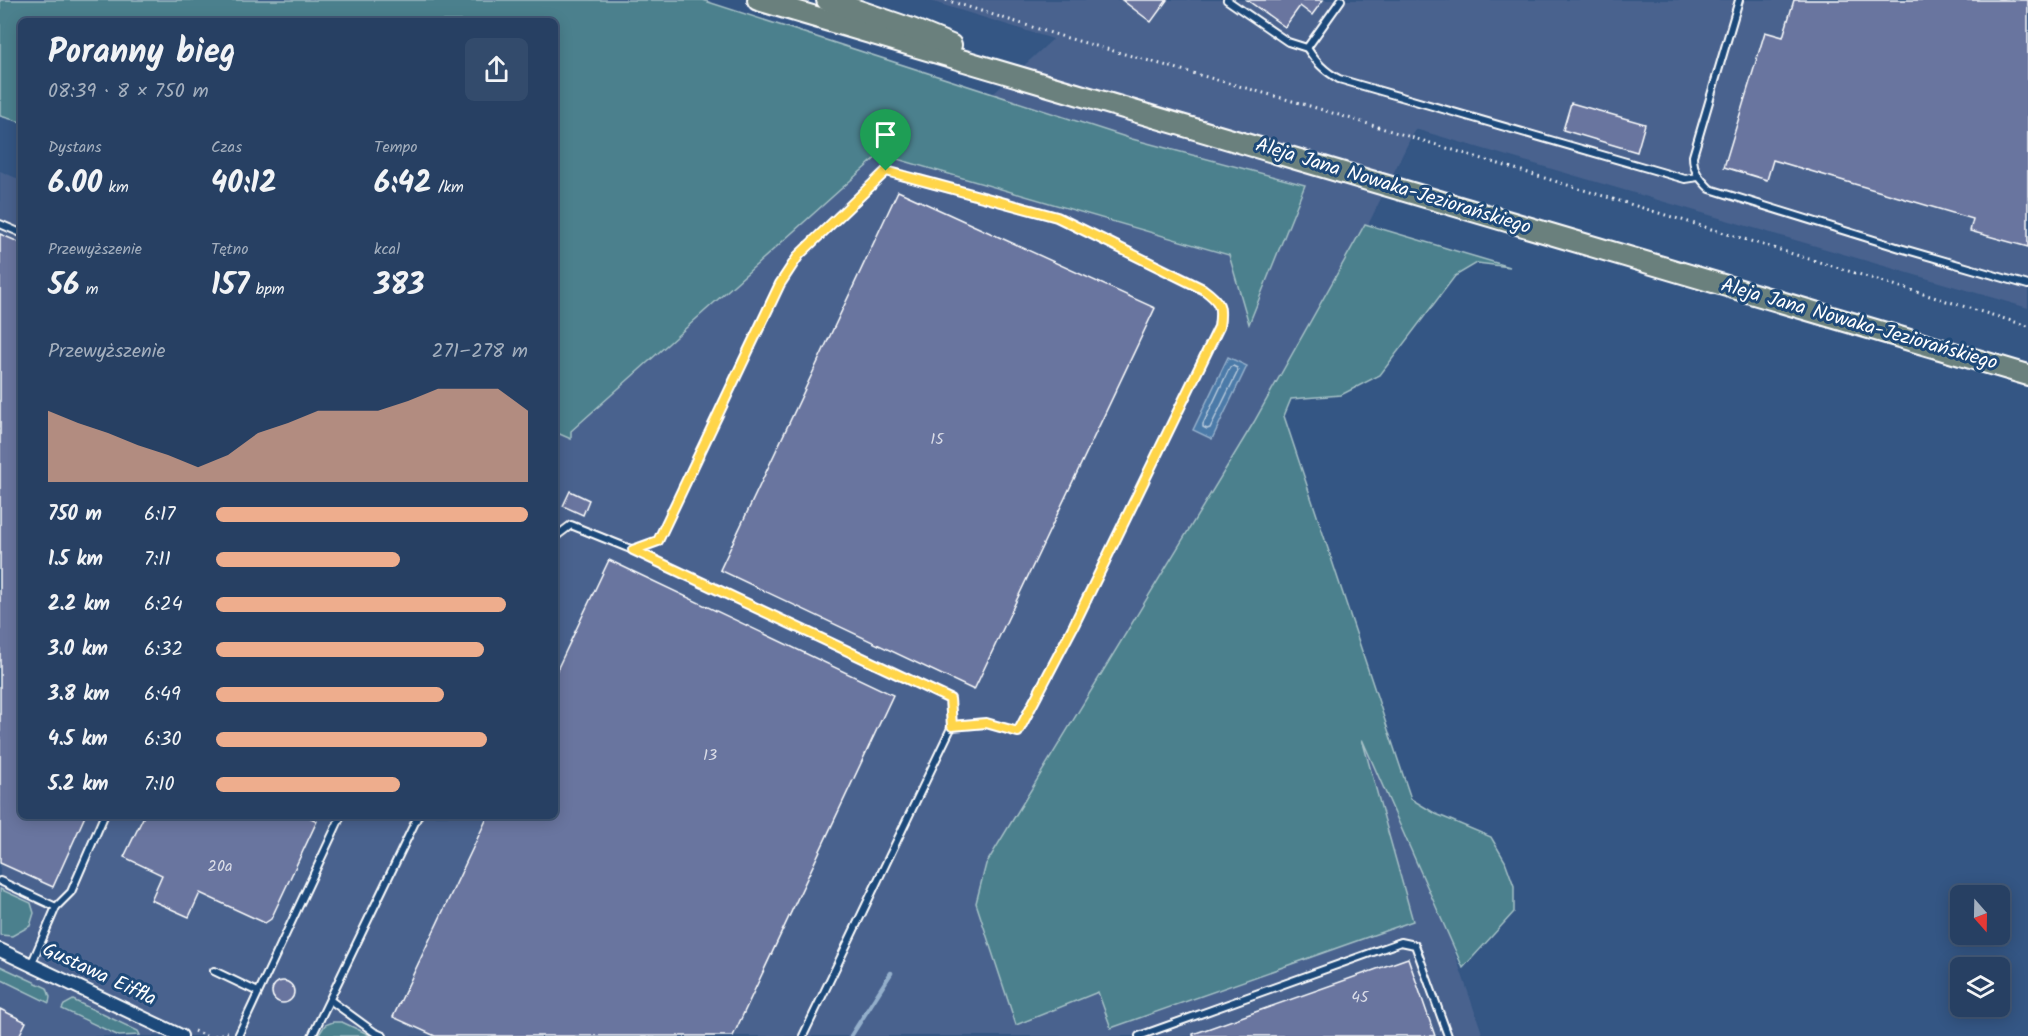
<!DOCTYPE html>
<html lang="pl">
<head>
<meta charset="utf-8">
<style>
	body { margin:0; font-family:Kalam,sans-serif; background:#334b6c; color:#f1f3f6; height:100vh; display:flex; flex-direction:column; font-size:22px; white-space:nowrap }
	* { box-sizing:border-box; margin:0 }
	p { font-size:20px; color:#a4afbe }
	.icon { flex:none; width:33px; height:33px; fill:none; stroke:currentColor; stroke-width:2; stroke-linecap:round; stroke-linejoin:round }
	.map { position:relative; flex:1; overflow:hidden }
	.side { position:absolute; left:18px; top:18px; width:540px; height:801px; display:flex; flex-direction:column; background:#274063; border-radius:9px; box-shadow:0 3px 15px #0003,0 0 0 2px #435978 }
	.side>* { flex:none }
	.needle { width:39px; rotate:160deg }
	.fabs { position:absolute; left:1950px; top:885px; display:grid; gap:12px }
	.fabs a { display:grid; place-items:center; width:60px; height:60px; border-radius:9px; background:#274063; box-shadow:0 3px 15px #0003,0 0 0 2px #435978; font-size:30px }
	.pin { position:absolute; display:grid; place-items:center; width:51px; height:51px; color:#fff; margin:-62px -26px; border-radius:50% 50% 50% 0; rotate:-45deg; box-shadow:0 0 6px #0007 }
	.pin .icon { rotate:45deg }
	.round { display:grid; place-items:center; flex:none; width:63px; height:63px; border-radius:9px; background:#334b6c }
	.head { display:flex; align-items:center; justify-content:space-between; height:102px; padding:0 30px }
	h1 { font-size:33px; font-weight:700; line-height:45px }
	.figures { display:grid; grid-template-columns:repeat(3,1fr); gap:9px; height:102px; padding:6px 30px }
	.figures div { display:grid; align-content:center }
	.figures b { font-size:30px; font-weight:700 }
	.figures small { font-size:16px; font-weight:400 }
	.figures p { font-size:16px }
	.chart { height:168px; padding:12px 30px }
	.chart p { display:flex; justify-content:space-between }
	.chart svg { width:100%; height:108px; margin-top:6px; fill:#eead8d; opacity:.7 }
	ul { padding:0 30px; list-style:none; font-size:20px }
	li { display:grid; grid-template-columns:96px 72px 1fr; align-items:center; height:45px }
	li i { height:15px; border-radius:8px; background:#eead8d }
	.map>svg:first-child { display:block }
</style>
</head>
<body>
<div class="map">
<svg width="2028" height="1036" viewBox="0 0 2028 1036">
	<rect width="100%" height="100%" fill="#345684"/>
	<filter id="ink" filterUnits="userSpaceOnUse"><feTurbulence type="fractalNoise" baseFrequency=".0167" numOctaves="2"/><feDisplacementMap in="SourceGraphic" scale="12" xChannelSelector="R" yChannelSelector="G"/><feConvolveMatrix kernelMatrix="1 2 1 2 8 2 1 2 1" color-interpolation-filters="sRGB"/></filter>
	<g filter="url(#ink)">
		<!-- built -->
		<path fill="#48628e" d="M 927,0 L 2028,0 L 2028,308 L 1415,129 L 1273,419 L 1483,1036 L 0,1036 L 0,171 L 21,180 L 21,816 L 555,816 L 555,415 L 880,154 L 993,94 L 1053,39 Z"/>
		<!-- green -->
		<g fill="#4b808d" stroke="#a5c0c6" stroke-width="1.5">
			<path d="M 0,0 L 702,0 L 1132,139 L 1305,185 L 1249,324 L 1229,255 L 880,154 L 571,431 L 571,439 L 555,432 L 555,21 L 21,21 L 21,122 L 0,116 Z"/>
			<path d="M 1365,224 L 1510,267 L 1477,263 L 1455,276 L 1380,375 L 1341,395 L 1291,399 L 1284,416 L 1411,799 L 1436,814 L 1491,837 L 1505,861 L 1514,886 L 1514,912 L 1463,968 L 1362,739 L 1413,921 L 1111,1028 L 1098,992 L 1016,1025 L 976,903 L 986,864 L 1254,422 Z"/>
			<path d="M 0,889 L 31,903 L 34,913 L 30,926 L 12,936 L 0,935 Z"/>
			<path d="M 0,966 L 47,988 L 50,997 L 49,1003 L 0,979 Z"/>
			<path d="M 73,1000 L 138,1031 L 140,1035 L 119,1036 L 62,1009 L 64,1005 Z"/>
			<path d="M 333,1022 L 342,1022 L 372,1036 L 318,1036 L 325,1025 Z"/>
		</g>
		<!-- water -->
		<path fill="#4c7aa8" stroke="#94afcb" stroke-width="1.5" d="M 1228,357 L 1247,366 L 1212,439 L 1193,430 Z"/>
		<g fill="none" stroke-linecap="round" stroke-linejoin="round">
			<!-- shore -->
			<path stroke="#b7cadc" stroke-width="1.5" d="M 1233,366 L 1237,368 L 1238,371 L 1210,428 L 1207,429 L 1203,427 L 1203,424 L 1230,367 Z"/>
			<!-- stream -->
			<path stroke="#94afcb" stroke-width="4.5" d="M 851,1036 L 891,973"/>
		</g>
		<!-- building -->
		<g fill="#69759f" stroke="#fff" stroke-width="1.5">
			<path d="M 1122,0 L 1167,0 L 1151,22 Z"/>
			<path d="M 1247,0 L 1323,0 L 1312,15 L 1300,6 L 1285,27 Z"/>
			<path d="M 1794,0 L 2028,0 L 2028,247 L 1970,231 L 1973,219 L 1773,160 L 1767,180 L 1724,167 L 1765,32 L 1783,37 Z"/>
			<path d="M 1571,103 L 1645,124 L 1637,152 L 1563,130 Z"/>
			<path d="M 898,191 L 1155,308 L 974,690 L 720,570 Z"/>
			<path d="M 0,234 L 21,243 L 21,816 L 85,816 L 53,887 L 0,863 Z"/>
			<path d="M 570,491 L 589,500 L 583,515 L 563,506 Z"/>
			<path d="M 609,560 L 893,695 L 733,1036 L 435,1036 L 393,1017 L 488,816 L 555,816 L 555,674 Z"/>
			<path d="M 144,816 L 307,816 L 317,821 L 271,919 L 265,923 L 200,893 L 189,917 L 151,900 L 162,875 L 124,857 Z"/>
			<path d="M 1408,958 L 1435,1036 L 1193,1036 L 1193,1034 Z"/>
			<circle cx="283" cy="992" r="11"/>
			<path d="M 0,1009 L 26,1022 L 19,1036 L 0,1036 Z"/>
		</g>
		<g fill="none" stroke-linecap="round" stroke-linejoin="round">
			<defs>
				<g id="service">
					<path d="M 1227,0 L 1288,42 L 1307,48 L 1341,0"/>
					<path d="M 1739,0 L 1693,156 C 1693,171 1699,178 1710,189 L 1900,248 L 2028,285"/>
					<path d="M 1307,48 C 1316,62 1324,71 1339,79 L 1685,179 L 1698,177"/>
					<path d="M 0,224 L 21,233"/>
					<path d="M 555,537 L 571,525 L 633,550 L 658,541 L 780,283 L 799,255 L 887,171 L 1057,217 L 1203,289 C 1221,302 1222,306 1219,327 L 1074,625 L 1018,732 L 986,723 L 952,726"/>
					<path d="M 633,550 L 950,699 L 952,726 L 803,1036"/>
					<path d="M 0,881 L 56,907"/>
					<path d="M 31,965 L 56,907 L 71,892 L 104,816"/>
					<path d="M 214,971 L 258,992"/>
					<path d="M 330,1000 L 374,1032 L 383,1036"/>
					<path d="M 238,1036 L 341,816"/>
					<path d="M 312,1036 L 418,816"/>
					<path d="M 1139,1036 L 1401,942 L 1415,945 L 1448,1036"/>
				</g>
				<path id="minor" d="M 0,950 L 181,1036"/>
				<g id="primary">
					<path d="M 758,0 L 2028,375"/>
					<path d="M 827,0 L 912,29 L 951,45"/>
				</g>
			</defs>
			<!-- service casing -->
			<use href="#service" stroke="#fff" stroke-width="10"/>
			<!-- minor casing -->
			<use href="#minor" stroke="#fff" stroke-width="16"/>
			<!-- primary casing -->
			<use href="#primary" stroke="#fff" stroke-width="24"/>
			<!-- path -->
			<g stroke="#fff" stroke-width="3" stroke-dasharray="1.5 4.5" stroke-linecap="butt">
				<path d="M 946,0 L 1064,37 L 1303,104 L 2028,326"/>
				<path d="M 194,1031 L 206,1036"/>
				<path d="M 215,1036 L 230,1031"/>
			</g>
			<!-- service -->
			<use href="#service" stroke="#1f4a7a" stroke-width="6"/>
			<!-- minor -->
			<use href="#minor" stroke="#1f4a7a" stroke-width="12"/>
			<!-- primary -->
			<use href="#primary" stroke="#6a807d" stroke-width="20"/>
		</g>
	</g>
	<g fill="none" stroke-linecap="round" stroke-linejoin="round" filter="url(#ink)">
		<defs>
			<path id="route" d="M 886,171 L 1057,217 L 1203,289 C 1221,302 1222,306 1219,327 L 1074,625 L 1018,732 L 986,723 L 952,726 L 950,699 L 633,550 L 658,541 L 780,284 L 799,255 Z"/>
		</defs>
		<!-- route casing -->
		<use href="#route" stroke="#fff" stroke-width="12"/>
		<!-- route -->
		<use href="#route" stroke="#ffd54a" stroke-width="8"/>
	</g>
	<g text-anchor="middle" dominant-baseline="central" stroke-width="6" stroke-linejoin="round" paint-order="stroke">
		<!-- number labels -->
		<g font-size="16" fill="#dadce7">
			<text x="937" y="439">15</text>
			<text x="710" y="755">13</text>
			<text x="220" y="866">20a</text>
			<text x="1360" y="997">45</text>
		</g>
		<!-- street labels -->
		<g font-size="20" fill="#fff" stroke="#1f4a7a">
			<text transform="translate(1393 187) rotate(17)">Aleja Jana Nowaka-Jeziorańskiego</text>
			<text transform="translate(1859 325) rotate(16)">Aleja Jana Nowaka-Jeziorańskiego</text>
			<text transform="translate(99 975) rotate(25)">Gustawa Eiffla</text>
		</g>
	</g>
</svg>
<div class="fabs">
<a><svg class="needle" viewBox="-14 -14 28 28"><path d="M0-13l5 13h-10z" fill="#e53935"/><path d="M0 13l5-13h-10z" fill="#a4afbe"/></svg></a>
<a><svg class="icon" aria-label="layers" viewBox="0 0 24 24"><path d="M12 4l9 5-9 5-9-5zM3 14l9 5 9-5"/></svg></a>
</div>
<div class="pin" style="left:886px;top:171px;background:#1e9e55"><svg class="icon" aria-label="arrive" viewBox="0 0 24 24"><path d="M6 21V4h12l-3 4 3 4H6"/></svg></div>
<section class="side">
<div class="head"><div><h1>Poranny bieg</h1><p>08:39 · 8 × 750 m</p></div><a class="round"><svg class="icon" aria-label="share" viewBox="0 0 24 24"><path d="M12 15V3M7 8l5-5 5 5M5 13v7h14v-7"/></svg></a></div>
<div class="figures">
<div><p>Dystans</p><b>6.00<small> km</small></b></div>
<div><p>Czas</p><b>40:12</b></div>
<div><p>Tempo</p><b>6:42<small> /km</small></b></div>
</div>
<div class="figures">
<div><p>Przewyższenie</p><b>56<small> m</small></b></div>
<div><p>Tętno</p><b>157<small> bpm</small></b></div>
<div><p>kcal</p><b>383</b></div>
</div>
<div class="chart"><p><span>Przewyższenie</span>271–278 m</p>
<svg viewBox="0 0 160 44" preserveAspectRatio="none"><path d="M0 44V15L10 20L20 24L30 29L40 33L50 38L60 33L70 24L80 20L90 15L100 15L110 15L120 11L130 6L140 6L150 6L160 15V44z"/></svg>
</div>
<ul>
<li><b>750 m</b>6:17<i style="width:100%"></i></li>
<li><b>1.5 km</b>7:11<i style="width:59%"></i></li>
<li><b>2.2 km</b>6:24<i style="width:93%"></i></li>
<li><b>3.0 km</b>6:32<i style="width:86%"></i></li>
<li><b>3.8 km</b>6:49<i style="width:73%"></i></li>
<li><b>4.5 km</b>6:30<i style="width:87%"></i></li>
<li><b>5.2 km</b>7:10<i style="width:59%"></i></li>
</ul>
</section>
</div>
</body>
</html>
